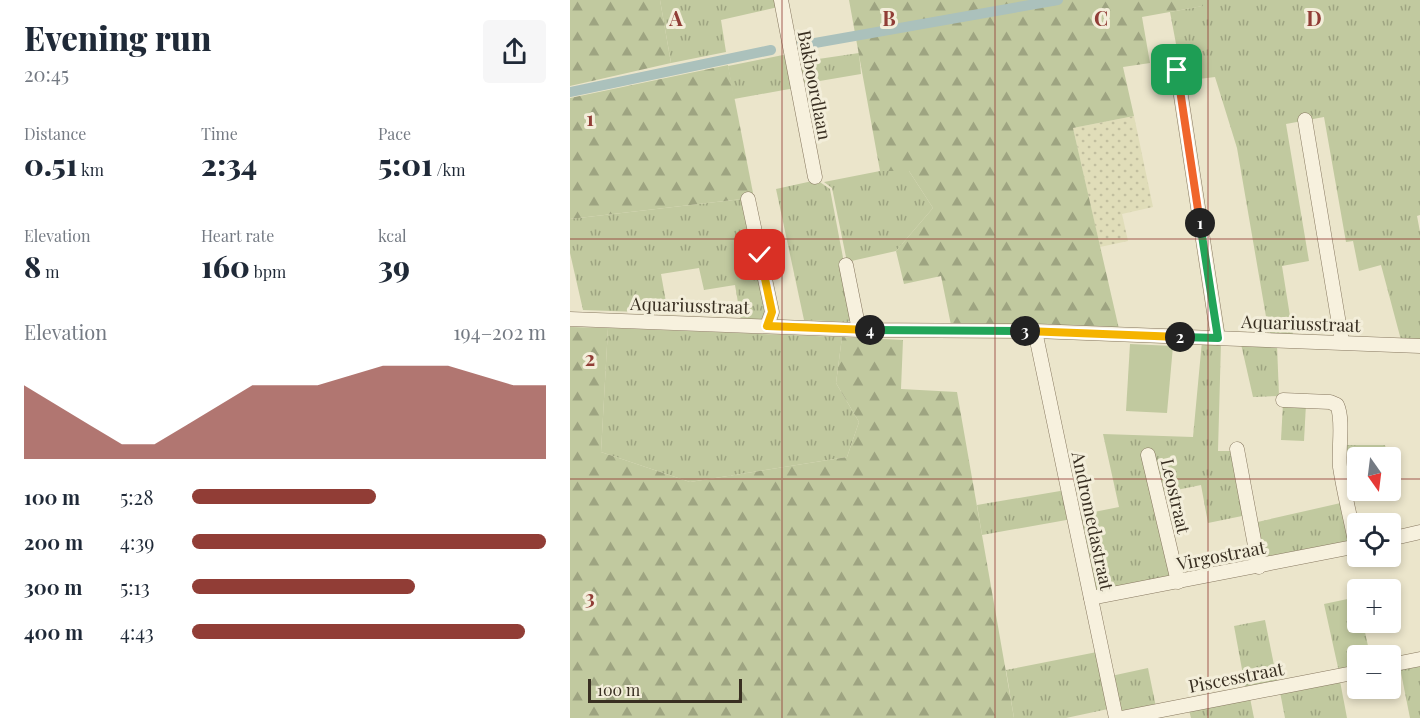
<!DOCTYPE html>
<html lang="en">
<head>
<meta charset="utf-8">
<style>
	body { margin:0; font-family:"Playfair Display",serif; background:#f6f6f7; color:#1f2937; height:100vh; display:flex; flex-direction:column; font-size:22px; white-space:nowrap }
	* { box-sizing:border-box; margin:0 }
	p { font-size:20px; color:#747a83 }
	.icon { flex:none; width:33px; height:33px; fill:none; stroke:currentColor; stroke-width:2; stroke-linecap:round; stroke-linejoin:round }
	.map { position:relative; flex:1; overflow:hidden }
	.sheet { display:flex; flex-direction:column; background:#fff; width:570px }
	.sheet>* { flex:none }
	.needle { width:39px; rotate:166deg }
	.fabs { position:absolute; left:777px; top:447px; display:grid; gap:12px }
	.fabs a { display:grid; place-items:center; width:54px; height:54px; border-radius:6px; background:#fff; box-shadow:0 3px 9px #0003; font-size:30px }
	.scale { position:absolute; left:18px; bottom:15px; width:154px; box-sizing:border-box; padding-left:6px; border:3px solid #392f22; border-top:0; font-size:16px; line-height:21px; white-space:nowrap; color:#392f22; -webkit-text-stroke:4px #f3eeda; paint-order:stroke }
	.pin { position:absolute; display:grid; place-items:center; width:51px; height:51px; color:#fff; margin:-26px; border-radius:12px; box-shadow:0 3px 9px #0006 }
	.km { position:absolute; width:30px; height:30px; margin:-15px; border-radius:50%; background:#222; color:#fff; font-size:16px; line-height:30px; text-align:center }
	.round { display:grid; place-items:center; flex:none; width:63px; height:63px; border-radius:6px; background:#f6f6f7 }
	.overview { display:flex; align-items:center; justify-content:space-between; height:102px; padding:0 24px }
	h1 { font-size:33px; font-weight:800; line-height:45px }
	.stats { display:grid; grid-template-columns:repeat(3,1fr); gap:9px; height:102px; padding:6px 24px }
	.stats div { display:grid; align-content:center }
	.stats b { font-size:30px; font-weight:800 }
	.stats small { font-size:16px; font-weight:400 }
	.stats p { font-size:16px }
	.chart { height:168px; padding:12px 24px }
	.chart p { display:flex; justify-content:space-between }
	.chart svg { width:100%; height:108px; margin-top:6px; fill:#913d36; opacity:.7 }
	ul { padding:0 24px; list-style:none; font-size:20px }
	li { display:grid; grid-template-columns:96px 72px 1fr; align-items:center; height:45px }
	li i { height:15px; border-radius:8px; background:#913d36 }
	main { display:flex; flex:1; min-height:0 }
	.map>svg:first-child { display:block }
</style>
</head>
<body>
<main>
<section class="sheet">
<div class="overview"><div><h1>Evening run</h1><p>20:45</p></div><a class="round"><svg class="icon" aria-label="share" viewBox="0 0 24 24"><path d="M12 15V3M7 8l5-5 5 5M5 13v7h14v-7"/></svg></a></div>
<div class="stats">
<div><p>Distance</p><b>0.51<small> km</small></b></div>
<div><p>Time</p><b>2:34</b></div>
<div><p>Pace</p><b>5:01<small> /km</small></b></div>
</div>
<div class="stats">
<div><p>Elevation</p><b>8<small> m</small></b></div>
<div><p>Heart rate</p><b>160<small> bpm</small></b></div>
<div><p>kcal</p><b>39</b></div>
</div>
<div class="chart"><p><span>Elevation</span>194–202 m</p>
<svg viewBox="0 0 160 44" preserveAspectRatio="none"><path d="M0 44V14L10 22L20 30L30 38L40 38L50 30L60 22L70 14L80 14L90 14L100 10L110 6L120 6L130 6L140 10L150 14L160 14V44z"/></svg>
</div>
<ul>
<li><b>100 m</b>5:28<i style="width:52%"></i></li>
<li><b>200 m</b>4:39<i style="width:100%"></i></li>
<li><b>300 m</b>5:13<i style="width:63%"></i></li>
<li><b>400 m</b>4:43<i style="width:94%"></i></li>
</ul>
</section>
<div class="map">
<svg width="850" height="718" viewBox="0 0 850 718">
	<defs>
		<pattern id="farmland-dots" width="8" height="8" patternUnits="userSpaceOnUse" patternTransform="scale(1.5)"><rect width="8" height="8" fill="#e0ddb9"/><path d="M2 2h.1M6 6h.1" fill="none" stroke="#c1be9f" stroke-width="1.8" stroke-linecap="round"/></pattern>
		<pattern id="grass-tufts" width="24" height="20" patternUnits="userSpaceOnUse" patternTransform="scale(1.5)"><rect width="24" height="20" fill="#c1c99f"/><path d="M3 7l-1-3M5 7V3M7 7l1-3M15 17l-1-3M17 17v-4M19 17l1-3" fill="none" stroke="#9ea481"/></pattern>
		<pattern id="forest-firs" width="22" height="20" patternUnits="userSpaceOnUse" patternTransform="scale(1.5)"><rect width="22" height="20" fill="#c1c99f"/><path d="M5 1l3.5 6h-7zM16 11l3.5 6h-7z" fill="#9ea481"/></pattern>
	</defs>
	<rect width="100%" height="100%" fill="#ebe5cb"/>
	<!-- farmland -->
	<path fill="url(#farmland-dots)" d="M 564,116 L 583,207 L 552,214 L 558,241 L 530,247 L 503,128 Z"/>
	<!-- grass -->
	<g fill="url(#grass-tufts)">
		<path d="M 90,0 L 207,0 L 208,7 L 151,20 L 156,52 L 101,63 Z"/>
		<path d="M 632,0 L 850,0 L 850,215 L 847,216 L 850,232 L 850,341 L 831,340 L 811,265 L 789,271 L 783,241 L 776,242 L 754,117 L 716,124 L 739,261 L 712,266 L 723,335 L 699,334 L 667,148 L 645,77 L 613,81 L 600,12 L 632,6 Z"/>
		<path d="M 289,53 L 291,74 L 232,84 L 228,62 Z"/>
		<path d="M 218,54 L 225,88 L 164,99 L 158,66 Z"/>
		<path d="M 310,171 L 339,171 L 363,208 L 326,251 L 277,262 L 262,188 L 254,182 Z"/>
		<path d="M 247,180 L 260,189 L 274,263 L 281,319 L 278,322 L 234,320 L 206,189 Z"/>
		<path d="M 172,199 L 197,311 L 194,321 L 171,320 L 165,285 L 134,290 L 129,268 L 91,274 L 98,313 L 13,310 L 0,253 L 0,219 Z"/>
		<path d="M 38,328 L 272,337 L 266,383 L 289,422 L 277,457 L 120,482 L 31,452 Z"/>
		<path d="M 632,341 L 651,342 L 648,451 L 664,451 L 677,515 L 638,523 L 631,485 L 592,493 L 602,576 L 530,591 L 526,589 L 509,515 L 549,507 L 533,434 L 623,437 Z"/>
		<path d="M 671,344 L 707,345 L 709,396 L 683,397 Z"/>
		<path d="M 713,403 L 736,404 L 734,441 L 711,440 Z"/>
		<path d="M 771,445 L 815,445 L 818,457 L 788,458 L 787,489 L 777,491 Z"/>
		<path d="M 496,490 L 502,519 L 412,535 L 407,505 Z"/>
		<path d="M 775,502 L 781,543 L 691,561 L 683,523 Z"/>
		<path d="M 787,597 L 788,622 L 793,623 L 800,655 L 788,656 L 787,669 L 769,672 L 754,604 Z"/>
		<path d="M 695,620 L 708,685 L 676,691 L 664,626 Z"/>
		<path d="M 527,652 L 538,709 L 496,718 L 444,718 L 436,670 Z"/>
		<path d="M 850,664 L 850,718 L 840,718 L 830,668 Z"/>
		<path d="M 578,668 L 586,707 L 552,713 L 541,676 Z"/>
		<path d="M 770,681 L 777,718 L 715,718 L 710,692 Z"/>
		<path d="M 680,698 L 684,718 L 621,718 L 619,710 Z"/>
	</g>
	<!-- forest -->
	<g fill="url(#forest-firs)">
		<path d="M 0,0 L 90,0 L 101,63 L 0,86 Z"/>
		<path d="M 279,0 L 632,0 L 633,6 L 572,17 L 580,63 L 553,67 L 564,116 L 503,128 L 549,329 L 381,325 L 371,276 L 334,284 L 326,251 L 363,208 L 339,171 L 310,171 Z"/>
		<path d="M 158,65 L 183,193 L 172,199 L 0,219 L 0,98 Z"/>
		<path d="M 0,327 L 38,328 L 31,452 L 120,482 L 277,457 L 289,422 L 266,383 L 272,337 L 333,340 L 331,389 L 387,392 L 444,718 L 0,718 Z"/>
	</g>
	<!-- garden -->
	<path fill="#c1c99f" d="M 560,344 L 603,346 L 597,413 L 556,411 Z"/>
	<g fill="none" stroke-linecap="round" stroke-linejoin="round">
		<!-- canal -->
		<g stroke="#abc1bc" stroke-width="10">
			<path d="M 228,46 L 488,0"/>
			<path d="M 0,92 L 201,50"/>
		</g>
		<defs>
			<g id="minor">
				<path d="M 211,0 L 245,177"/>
				<path d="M 607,70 L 648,338"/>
				<path d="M 735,120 L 772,342"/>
				<path d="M 178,199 L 202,312 L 197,326"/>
				<path d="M 276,265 L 289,330"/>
				<path d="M 0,319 L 289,330 L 465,331 L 850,346"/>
				<path d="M 465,331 L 546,718"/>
				<path d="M 713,400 L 760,402 L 767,405 C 774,420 768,449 770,467 C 774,493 781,520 786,546"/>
				<path d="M 667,449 L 689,567"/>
				<path d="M 578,455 L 608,582"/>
				<path d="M 820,539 L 850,532"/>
				<path d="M 521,598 L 788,546"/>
				<path d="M 820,665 L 850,659"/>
				<path d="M 551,718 L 788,672"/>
			</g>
		</defs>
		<!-- minor casing -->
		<use href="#minor" stroke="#877860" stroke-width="15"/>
		<!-- minor -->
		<use href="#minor" stroke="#f7f1de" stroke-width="14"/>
	</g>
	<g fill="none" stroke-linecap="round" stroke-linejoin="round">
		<defs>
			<path id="split-1" d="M 607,70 L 630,223"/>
			<path id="split-2" d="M 610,337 L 648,338 L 630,223"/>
			<path id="split-3" d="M 455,331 L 610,337"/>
			<path id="split-4" d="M 300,330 L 455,331"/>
			<path id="split-5" d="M 190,255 L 202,312 L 197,326 L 300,330"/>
		</defs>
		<!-- split-1 casing -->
		<use href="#split-1" stroke="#fff" stroke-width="12"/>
		<!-- split-2 casing -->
		<use href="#split-2" stroke="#fff" stroke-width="12"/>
		<!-- split-3 casing -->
		<use href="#split-3" stroke="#fff" stroke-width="12"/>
		<!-- split-4 casing -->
		<use href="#split-4" stroke="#fff" stroke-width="12"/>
		<!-- split-5 casing -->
		<use href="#split-5" stroke="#fff" stroke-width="12"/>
		<!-- split-1 -->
		<use href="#split-1" stroke="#f0652b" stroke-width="8"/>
		<!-- split-2 -->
		<use href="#split-2" stroke="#22a559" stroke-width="8"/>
		<!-- split-3 -->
		<use href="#split-3" stroke="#f5b400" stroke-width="8"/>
		<!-- split-4 -->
		<use href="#split-4" stroke="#22a559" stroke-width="8"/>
		<!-- split-5 -->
		<use href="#split-5" stroke="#f5b400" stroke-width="8"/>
	</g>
	<!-- grid -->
	<path fill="none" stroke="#913d36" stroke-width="1.5" stroke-opacity="0.55" d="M 212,0 L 212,718M 425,0 L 425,718M 638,0 L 638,718M 0,239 L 850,239M 0,479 L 788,479M 820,479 L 850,479"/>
	<g text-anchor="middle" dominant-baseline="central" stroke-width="6" stroke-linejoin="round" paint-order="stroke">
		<!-- street labels -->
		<g font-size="18" fill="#392f22" stroke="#f3eeda">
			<text transform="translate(245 85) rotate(79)">Bakboordlaan</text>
			<text transform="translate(120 305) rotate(2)">Aquariusstraat</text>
			<text transform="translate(731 323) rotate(2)">Aquariusstraat</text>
			<text transform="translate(606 496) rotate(77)">Leostraat</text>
			<text transform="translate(523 521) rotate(78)">Andromedastraat</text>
			<text transform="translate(651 555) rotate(-11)">Virgostraat</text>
			<text transform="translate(666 677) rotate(-11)">Piscesstraat</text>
		</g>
	</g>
	<g font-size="20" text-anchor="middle" font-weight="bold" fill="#913d36" stroke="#f3eeda" stroke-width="6" stroke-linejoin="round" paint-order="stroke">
		<text x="106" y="26">A</text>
		<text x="319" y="26">B</text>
		<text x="531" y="26">C</text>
		<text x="744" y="26">D</text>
		<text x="20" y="126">1</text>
		<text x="20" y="366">2</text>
		<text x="20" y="605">3</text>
	</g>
</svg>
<div class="fabs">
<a><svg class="needle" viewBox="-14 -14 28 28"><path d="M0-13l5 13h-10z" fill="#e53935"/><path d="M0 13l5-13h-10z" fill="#747a83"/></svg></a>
<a><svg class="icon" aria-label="locate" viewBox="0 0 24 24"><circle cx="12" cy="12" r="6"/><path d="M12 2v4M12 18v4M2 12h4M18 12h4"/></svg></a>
<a>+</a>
<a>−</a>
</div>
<div class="scale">100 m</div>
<div class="pin" style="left:607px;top:70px;background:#1e9e55"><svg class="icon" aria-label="arrive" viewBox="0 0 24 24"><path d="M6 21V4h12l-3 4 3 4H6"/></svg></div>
<div class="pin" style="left:190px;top:255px;background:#d93025"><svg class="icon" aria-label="check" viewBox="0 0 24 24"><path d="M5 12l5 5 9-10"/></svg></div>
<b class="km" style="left:630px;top:223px">1</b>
<b class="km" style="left:610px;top:337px">2</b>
<b class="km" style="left:455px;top:331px">3</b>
<b class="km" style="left:300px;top:330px">4</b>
</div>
</main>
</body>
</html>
